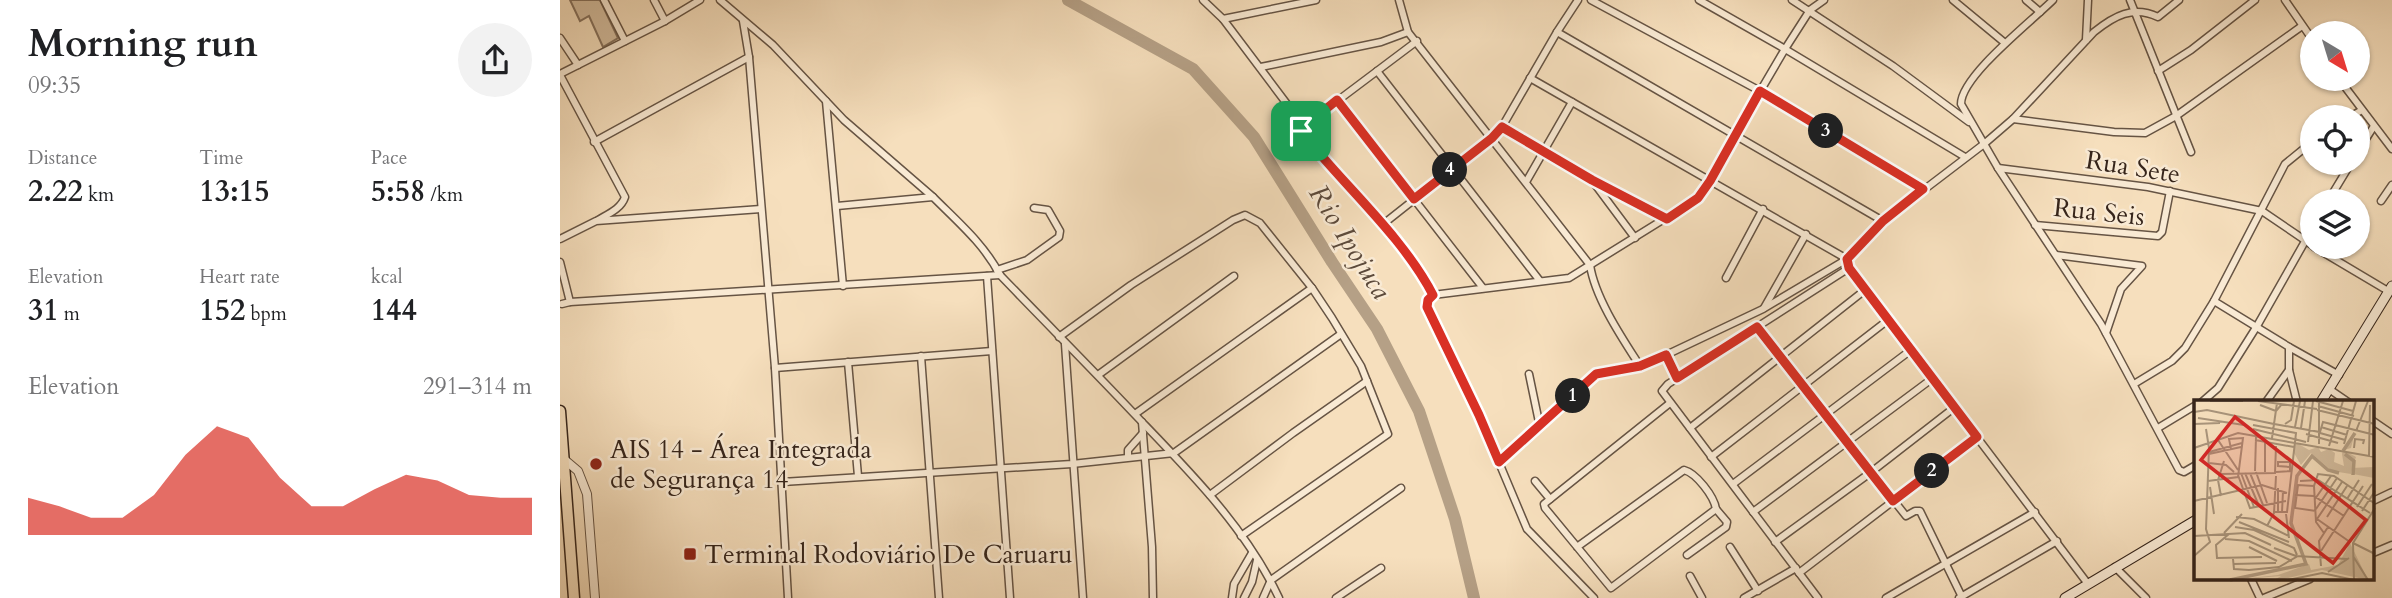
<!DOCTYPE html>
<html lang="en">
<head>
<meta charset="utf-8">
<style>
	body { margin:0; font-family:Cardo,serif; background:#f2f2f2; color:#202124; height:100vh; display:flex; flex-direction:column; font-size:26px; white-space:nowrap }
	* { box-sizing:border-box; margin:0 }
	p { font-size:23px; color:#757577 }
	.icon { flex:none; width:38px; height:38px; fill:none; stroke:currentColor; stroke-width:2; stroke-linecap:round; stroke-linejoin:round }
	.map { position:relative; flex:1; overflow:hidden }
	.drawer { display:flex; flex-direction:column; background:#fff; width:560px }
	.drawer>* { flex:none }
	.needle { width:46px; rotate:142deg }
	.controls { position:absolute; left:1740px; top:21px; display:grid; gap:14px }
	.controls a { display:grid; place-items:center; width:70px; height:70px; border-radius:50%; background:#fff; box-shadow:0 2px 5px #0004; font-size:35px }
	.pin { position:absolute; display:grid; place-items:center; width:60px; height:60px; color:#fff; margin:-30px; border-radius:14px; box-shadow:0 4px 10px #0006 }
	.km { position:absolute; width:35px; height:35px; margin:-18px; border-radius:50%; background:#222; color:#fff; font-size:19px; line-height:35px; text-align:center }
	.round { display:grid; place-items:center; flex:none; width:74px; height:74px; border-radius:37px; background:#f2f2f2 }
	.head { display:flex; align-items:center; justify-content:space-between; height:119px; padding:0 28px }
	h1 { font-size:38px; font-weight:600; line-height:52px }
	.metrics { display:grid; grid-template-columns:repeat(3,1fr); gap:10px; height:119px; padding:7px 28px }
	.metrics div { display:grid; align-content:center }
	.metrics b { font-size:30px; font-weight:600 }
	.metrics small { font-size:19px; font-weight:400 }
	.metrics p { font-size:19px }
	.chart { height:196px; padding:14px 28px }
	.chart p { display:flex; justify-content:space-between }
	.chart svg { width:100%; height:126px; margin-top:7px; fill:#d93025; opacity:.7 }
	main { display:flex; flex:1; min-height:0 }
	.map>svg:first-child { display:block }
</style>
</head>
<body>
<main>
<section class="drawer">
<div class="head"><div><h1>Morning run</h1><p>09:35</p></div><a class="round"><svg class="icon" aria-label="share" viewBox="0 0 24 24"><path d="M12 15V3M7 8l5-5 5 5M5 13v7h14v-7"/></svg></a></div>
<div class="metrics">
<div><p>Distance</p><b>2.22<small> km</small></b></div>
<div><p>Time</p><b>13:15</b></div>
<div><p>Pace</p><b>5:58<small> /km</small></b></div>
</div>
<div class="metrics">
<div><p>Elevation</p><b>31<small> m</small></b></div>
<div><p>Heart rate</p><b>152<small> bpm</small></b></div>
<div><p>kcal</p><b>144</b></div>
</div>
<div class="chart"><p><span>Elevation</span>291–314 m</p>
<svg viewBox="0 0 160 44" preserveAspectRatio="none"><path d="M0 44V31L10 34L20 38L30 38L40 30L50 16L60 6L70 10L80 24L90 34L100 34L110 28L120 23L130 25L140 30L150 31L160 31V44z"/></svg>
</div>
</section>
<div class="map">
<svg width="1832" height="598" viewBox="0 0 1832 598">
	<rect width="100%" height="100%" fill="#f6dfbd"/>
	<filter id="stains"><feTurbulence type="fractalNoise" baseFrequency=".00286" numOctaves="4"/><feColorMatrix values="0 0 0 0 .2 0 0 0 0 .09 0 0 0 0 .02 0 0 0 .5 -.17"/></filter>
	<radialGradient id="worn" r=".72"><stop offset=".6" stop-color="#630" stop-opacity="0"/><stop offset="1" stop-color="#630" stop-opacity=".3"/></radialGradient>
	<!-- green -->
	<path fill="#d5bfa1" stroke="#86725e" stroke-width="2" d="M 10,0 L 40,0 L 58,38 L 43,47 L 29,16 L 20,21 Z"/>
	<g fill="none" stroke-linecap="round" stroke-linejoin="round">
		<!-- river -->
		<path stroke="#b5a086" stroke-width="12" d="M 508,0 L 633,69 L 694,137 L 772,262 L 817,329 L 859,411 L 895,519 L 914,598"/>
		<defs>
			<g id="minor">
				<path d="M 44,0 L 65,41"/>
				<path d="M 94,0 L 105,21"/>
				<path d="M 160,0 L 213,45 L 266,101 L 283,286"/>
				<path d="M 643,0 L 663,19 L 730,108"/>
				<path d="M 839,0 L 848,32 L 1030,265 C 1035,298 1062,338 1080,366"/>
				<path d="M 1031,0 L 1200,91 L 1363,189"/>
				<path d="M 1139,0 L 1225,49 L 1405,157"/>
				<path d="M 1232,0 L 1333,66 L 1409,122"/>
				<path d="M 1393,0 L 1445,43"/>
				<path d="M 1466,0 L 1480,12"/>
				<path d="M 1493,0 C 1472,21 1401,76 1401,104 L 1438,168 L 1541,324 L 1619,470 L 1624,472 L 1636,465"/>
				<path d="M 1570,0 L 1631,152"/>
				<path d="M 1725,0 L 1752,39"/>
				<path d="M 663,19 L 756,0"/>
				<path d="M 183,21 L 189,57 L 215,368 L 228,598"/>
				<path d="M 997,32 L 1323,221"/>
				<path d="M 0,38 L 18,65"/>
				<path d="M 1526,40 L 1528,0"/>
				<path d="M 857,41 L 740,129 L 822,225 L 865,281 L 873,295"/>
				<path d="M 701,67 L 821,42 L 848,32"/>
				<path d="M 817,71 L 980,281"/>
				<path d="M 1598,71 L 1631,50 L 1695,0"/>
				<path d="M 0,74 L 105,21 L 140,0"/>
				<path d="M 0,75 L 65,197 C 61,209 48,214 38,220"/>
				<path d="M 1779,79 L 1832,149"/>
				<path d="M 777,100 L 923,288"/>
				<path d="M 266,101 L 284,120 L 373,197"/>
				<path d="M 1790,117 L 1802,110"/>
				<path d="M 1453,119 L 1554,132 L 1585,133 L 1616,116 L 1742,26"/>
				<path d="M 942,127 L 1032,180 L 1107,219"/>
				<path d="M 34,142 L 189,57"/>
				<path d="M 1797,153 L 1814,126"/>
				<path d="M 1438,168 L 1588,187 L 1702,211 L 1752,245"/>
				<path d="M 966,182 L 1012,102"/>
				<path d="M 1034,183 L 1075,238"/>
				<path d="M 1768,201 L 1791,163"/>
				<path d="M 1821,201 L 1832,185"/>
				<path d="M 277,206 L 373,197 C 398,222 424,244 440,275 C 487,324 535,372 581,421 C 633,475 687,530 719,598"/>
				<path d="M 822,225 L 932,138 L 942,127 L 997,32 L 1018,0"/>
				<path d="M 1475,225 L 1598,236 L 1602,232 L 1610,191"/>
				<path d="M 0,239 L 36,221 L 201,209"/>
				<path d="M 1754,247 L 1828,291"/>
				<path d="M 1496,255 L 1582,266 L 1561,289 L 1546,333"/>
				<path d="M 0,262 L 10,302"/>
				<path d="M 437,270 L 467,260 L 499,237 L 500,231 L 488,210 L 474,208"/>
				<path d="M 427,276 L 450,598"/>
				<path d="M 1166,278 L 1203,209"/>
				<path d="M 873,295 L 1009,278 L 1138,198 L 1151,181 L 1175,134 L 1225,49 L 1250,10 L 1264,0"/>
				<path d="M 873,295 L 868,300 L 867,307 L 919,415 L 967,529 L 1034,598"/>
				<path d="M 1654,301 L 1729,347 L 1729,370 L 1706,402"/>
				<path d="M 2,304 L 10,302 L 440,275"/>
				<path d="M 1204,308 L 1246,234"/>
				<path d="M 1197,327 L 1346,516 L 1355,511 L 1360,511 L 1402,597"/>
				<path d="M 499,337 L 571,285 L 673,220 L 685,215 L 700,223 L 752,288 L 772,318 L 801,366 L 828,434 L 681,536"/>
				<path d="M 505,344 L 523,598"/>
				<path d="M 1729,347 L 1779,375"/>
				<path d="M 1106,355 L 1117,378"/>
				<path d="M 361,356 L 379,598"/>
				<path d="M 288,362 L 298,476"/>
				<path d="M 215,368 L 432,351"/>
				<path d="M 1729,370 L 1737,402"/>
				<path d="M 969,374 L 980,427"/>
				<path d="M 538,375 L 674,276"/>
				<path d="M 1574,384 L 1612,361 L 1625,348 L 1654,301 L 1725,164 L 1752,142"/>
				<path d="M 1769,389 L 1788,402"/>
				<path d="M 1642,402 L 1658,388 L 1697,326 L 1752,229"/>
				<path d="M 575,414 L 752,288"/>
				<path d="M 1813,421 L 1832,434"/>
				<path d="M 582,422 L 592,547 L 593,598"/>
				<path d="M 1130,428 L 1305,290"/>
				<path d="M 1598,428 L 1636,405"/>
				<path d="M 568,457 L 568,450 L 583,433"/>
				<path d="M 1151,457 L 1328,320"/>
				<path d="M 939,462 L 1036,375 L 1080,366 L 1106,355 L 1203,309 L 1287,259 L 970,78"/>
				<path d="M 975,481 L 990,499"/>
				<path d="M 222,482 L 512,464 L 614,453 L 781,334"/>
				<path d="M 1173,484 L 1351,350"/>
				<path d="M 650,495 L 733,433 L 807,381"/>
				<path d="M 1813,501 L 1832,492"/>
				<path d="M 1193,512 L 1373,378"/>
				<path d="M 1215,542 L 1310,473 L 1395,407"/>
				<path d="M 1017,547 L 1124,470 C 1136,473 1154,496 1156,509 L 1051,588 L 985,508 L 984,504 L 1110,403"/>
				<path d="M 1170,547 L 1198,591"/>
				<path d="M 1813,553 L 1832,545"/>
				<path d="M 1127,555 L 1166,527 L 1167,522 L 1156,509"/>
				<path d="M 1555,567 L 1586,598"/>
				<path d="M 1239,573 L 1417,437"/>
				<path d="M 1130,576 L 1142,598"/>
				<path d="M 1691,579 L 1700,598"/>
				<path d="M 1528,584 L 1289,268 L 1287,259 L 1323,221 L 1424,144 L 1453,119 L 1534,32 C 1554,16 1573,5 1598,17 L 1619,0"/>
				<path d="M 672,598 L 674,584 L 692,553"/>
				<path d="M 684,598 L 692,582 L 697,560"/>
				<path d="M 703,598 L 711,580 L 841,488"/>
				<path d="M 776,598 L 821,568"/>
				<path d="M 1184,598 L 1236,568"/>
				<path d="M 1258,598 L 1102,391 L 1108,384 L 1289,268"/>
				<path d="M 1326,598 L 1475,512"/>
				<path d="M 1399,598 L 1497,541"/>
				<path d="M 1704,598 L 1750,579"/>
			</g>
			<path id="tertiary" d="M 5,460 L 18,471 L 27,494 L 35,598"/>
			<g id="secondary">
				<path d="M 1761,402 L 1832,286"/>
				<path d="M 1505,598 L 1636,520"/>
			</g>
			<path id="trunk" d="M 0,411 L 14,598"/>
		</defs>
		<!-- minor casing -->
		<use href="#minor" stroke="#665444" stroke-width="9"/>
		<!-- tertiary casing -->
		<use href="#tertiary" stroke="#665444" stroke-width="10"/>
		<!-- secondary casing -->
		<use href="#secondary" stroke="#36251b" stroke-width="11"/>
		<!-- trunk casing -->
		<use href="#trunk" stroke="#36251b" stroke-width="13"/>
		<!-- minor -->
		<use href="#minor" stroke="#f9ead4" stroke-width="6"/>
		<!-- tertiary -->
		<use href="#tertiary" stroke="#f9ead4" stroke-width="8"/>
		<!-- secondary -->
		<use href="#secondary" stroke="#f9ead4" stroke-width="9"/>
		<!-- trunk -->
		<use href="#trunk" stroke="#f6dfbd" stroke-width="10"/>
	</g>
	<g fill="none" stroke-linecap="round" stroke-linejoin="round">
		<defs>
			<path id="route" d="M 1200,91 L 1363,189 L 1323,221 L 1287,259 L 1289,268 L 1417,437 L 1333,501 L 1197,327 L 1117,378 L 1106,355 L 1080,366 L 1036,374 L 939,462 L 919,415 L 867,307 L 868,300 L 873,295 C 842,235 781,183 740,130 L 777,100 L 854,199 L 932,138 L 942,127 L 1032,180 L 1107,219 L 1138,198 L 1150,181 Z"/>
		</defs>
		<!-- route casing -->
		<use href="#route" stroke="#fff" stroke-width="14"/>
		<!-- route -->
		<use href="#route" stroke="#d93025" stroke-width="9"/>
	</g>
	<!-- markers -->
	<g fill="#8f2418" stroke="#f9ead4" stroke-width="2.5">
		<circle cx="36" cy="464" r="7"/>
		<rect x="123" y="547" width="14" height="14" rx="3.5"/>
	</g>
	<g text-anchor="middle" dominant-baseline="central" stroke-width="5" stroke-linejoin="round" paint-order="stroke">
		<!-- street labels -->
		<g font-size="26" fill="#36251b" stroke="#f9ead4">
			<text transform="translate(1573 167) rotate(9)">Rua Sete</text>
			<text transform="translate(1539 212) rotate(6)">Rua Seis</text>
		</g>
		<!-- poi labels -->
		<g font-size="26" fill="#36251b" stroke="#f9ead4" text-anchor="start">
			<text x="50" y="449">AIS 14 - Área Integrada<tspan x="50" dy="30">de Segurança 14</tspan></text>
			<text x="144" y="554">Terminal Rodoviário De Caruaru</text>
		</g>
		<!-- water labels -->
		<g font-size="28" font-style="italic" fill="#5c4a3b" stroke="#f9ead4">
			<text transform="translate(790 242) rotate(58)">Rio Ipojuca</text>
		</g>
	</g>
	<!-- overview -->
	<g transform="translate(1634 400)">
		<rect width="180" height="180" fill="#f6dfbd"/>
		<path d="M 160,36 L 157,48 L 150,50 L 162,57 L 158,68 L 180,67 L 180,78 L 159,74 L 158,70 L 157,74 L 138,71 L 117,53 L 107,65 L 100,53 L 101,42 L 115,50 L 124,47 L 127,52 L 135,49 L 141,53 L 140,62 L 150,66 L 148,54 L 149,50 ZM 156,143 L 174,180 L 128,170 L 86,180 L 80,180 L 87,176 L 37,180 L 84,175 L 115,164 L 117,170 L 144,165 Z" fill="#d5bfa1"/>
		<path fill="none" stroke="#b5a086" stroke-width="3.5" d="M 149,51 L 161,33M 151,54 L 160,61 L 159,75M 36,180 L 112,164 L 97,123 L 103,76 L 118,56 L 134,70 L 145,73"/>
		<path fill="none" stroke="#a9957c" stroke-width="2" d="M 16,1 L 49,1M 64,1 L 123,9M 122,1 L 159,11M 125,1 L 125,44M 66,5 L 82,11 L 88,4M 124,6 L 160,16M 123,10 L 181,24M 0,12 L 13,10 L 80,24 L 83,3M 4,18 L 50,25M 0,24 L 26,23M 91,24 L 97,20 L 100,1M 59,25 L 102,33 L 93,112 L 79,112M 101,27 L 106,1M 127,27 L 153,35M 107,28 L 111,1M 59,29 L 112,42M 162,31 L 174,1M 126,33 L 151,40M 112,34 L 144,43M 78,38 L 80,24 L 126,32 L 129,22 L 181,35M 24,40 L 44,70M 61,40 L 100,47M 114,42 L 119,1M 150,44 L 162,1M 135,46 L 149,1M 0,48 L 44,33 L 181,57M 160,48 L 161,39 L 170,40 L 169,44M 15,52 L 48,43M 15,54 L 47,47M 175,56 L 176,5M 15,63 L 32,65 L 40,72M 61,71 L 62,37M 62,72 L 73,103M 71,72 L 71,42M 82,72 L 96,71 L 96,62 L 84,62 L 84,66 L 96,67M 47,73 L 60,107M 51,73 L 65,106M 56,73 L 69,105M 26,74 L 81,73 L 82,46M 44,75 L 56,108 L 92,101M 14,81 L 44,77 L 49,38 L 35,39 L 37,49M 106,81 L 124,80 L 176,113M 120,86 L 104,85 L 101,108 L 122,111M 16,87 L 20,114M 101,95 L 120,96 L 150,116M 27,96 L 24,80 L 30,61M 121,99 L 137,76M 153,99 L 165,80M 0,101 L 68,85 L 93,93M 163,107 L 178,84M 122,109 L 143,78M 168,111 L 181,91M 84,112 L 84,88M 88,112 L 89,91M 92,114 L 95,138M 42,117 L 60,119 L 95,136M 133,117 L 153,86M 123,119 L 148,82M 123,119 L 156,142M 45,122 L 95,142M 73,126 L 80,113 L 82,76M 41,127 L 60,130 L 100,148 L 103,155M 30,133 L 48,114M 130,133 L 122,122 L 120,86 L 124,74 L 140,76 L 180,103M 35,134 L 22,145 L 23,158 L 68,157M 0,136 L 51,133 L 77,145M 31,139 L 55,141 L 98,161M 159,143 L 181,154M 55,147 L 83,161M 80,148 L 102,156 L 153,159M 127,151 L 169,86M 0,156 L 16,142 L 12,129 L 15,48 L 12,29M 159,156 L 174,180M 39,159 L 40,169 L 55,170 L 85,167 L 104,156M 39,164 L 82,163M 127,166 L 125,141 L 134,127M 134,172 L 155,158M 94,180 L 128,173 L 160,180 L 159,143 L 181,108"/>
		<path fill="#d62828" fill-opacity="0.15" stroke="#d62828" stroke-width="3.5" d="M 41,17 L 172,120 L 139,163 L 7,60 Z"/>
		<rect width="180" height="180" fill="none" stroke="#36251b" stroke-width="3.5"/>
	</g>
	<rect width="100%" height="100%" filter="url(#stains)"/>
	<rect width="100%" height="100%" fill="url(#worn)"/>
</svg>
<div class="controls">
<a><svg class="needle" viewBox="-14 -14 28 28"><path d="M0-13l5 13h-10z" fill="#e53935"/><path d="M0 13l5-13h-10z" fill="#757577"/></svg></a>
<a><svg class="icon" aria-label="locate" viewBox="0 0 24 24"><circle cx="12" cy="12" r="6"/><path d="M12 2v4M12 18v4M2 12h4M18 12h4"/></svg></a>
<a><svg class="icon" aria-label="layers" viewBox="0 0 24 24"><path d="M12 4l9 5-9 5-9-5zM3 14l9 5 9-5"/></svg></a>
</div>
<div class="pin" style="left:741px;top:131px;background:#1e9e55"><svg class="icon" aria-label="arrive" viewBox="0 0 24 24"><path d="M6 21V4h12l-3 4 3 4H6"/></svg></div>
<b class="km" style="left:1013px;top:396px">1</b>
<b class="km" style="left:1372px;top:471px">2</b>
<b class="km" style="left:1266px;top:131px">3</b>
<b class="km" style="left:890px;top:170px">4</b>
</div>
</main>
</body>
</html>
